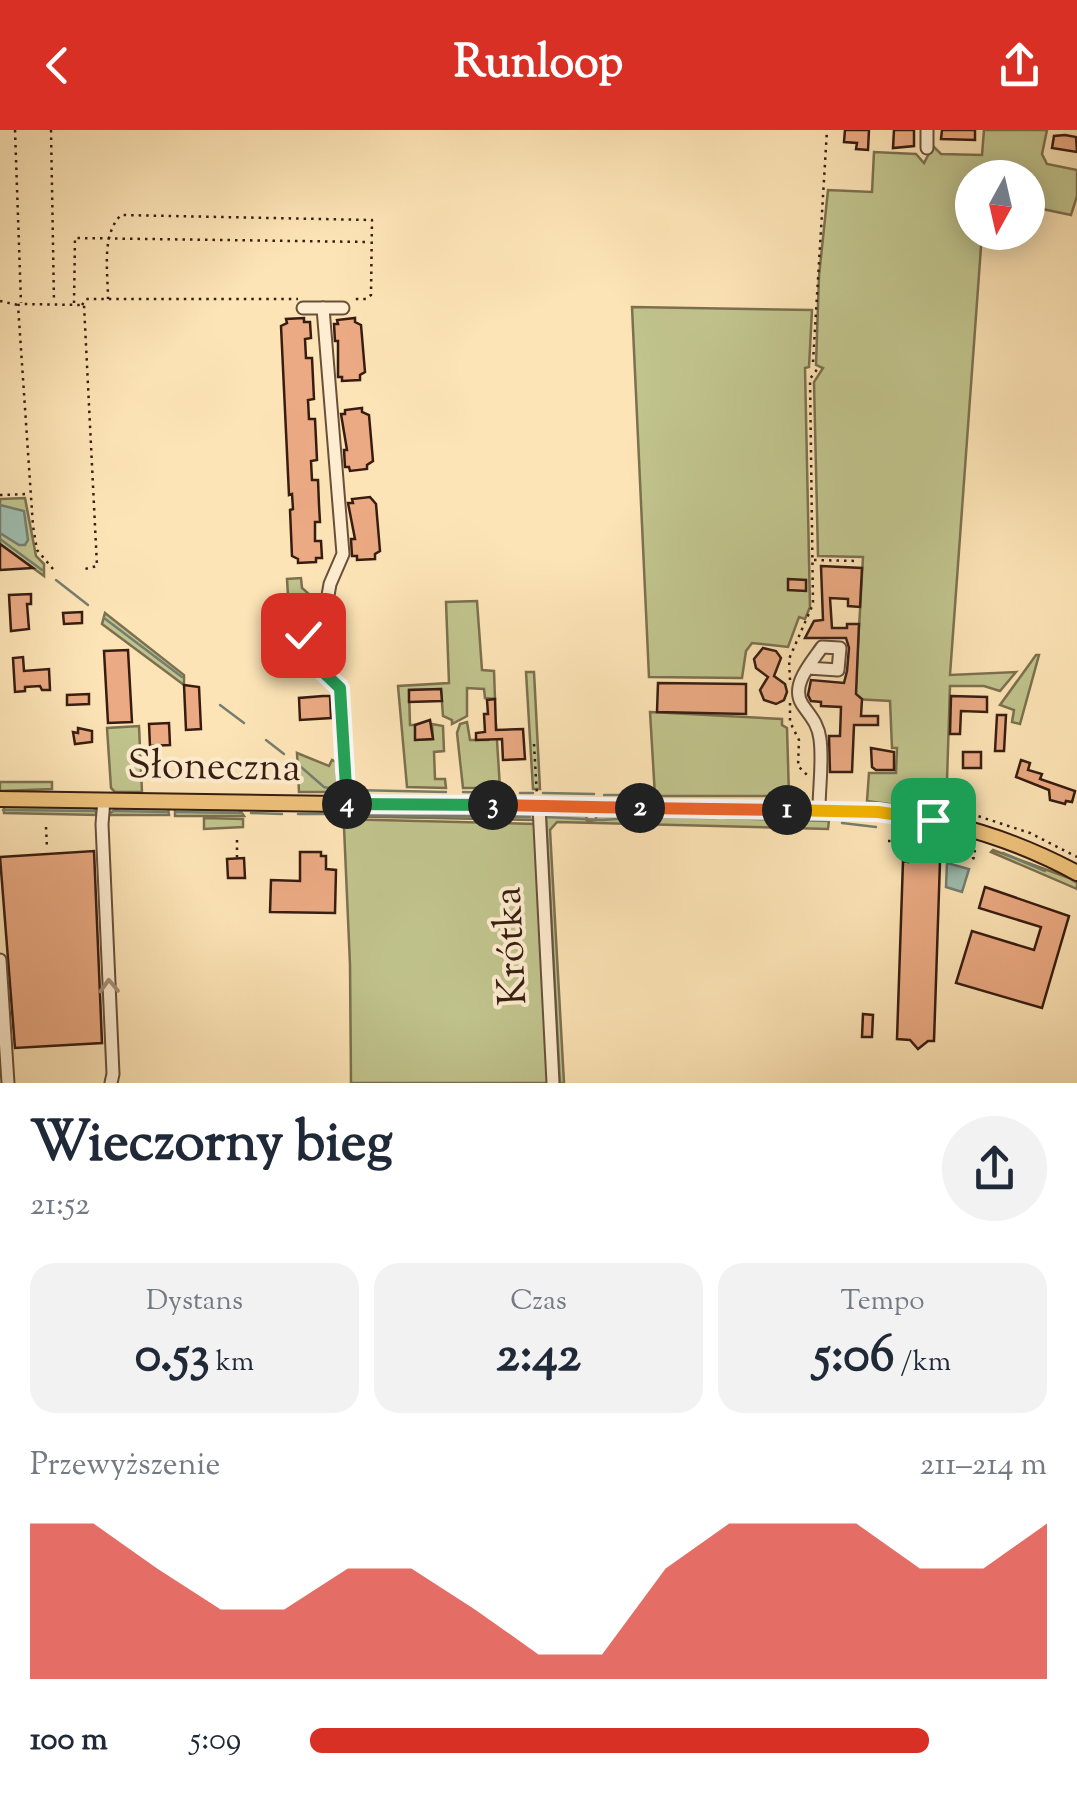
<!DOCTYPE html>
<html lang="pl">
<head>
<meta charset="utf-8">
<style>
	body { margin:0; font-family:"Sorts Mill Goudy",serif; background:#f2f2f3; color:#1f2937; height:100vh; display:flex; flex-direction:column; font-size:38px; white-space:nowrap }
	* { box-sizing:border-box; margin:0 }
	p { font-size:32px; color:#747a83 }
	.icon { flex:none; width:55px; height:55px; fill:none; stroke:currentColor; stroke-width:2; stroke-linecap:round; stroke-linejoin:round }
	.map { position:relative; height:953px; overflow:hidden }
	.details { display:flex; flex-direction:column; background:#fff; flex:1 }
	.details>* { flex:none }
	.needle { width:65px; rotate:188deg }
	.buttons { position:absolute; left:955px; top:30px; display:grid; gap:20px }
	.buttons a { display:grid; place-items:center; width:90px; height:90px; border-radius:50%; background:#fff; box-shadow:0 5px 25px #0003; font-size:50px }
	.pin { position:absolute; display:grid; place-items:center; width:85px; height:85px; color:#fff; margin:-42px; border-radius:20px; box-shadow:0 5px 15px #0006 }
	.km { position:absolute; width:50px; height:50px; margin:-25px; border-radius:50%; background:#222; color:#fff; font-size:28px; line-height:50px; text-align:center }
	.round { display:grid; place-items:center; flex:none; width:105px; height:105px; border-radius:52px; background:#f2f2f3 }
	.summary { display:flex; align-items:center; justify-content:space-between; height:170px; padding:0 30px }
	h1 { font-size:55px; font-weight:700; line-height:75px }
	.figures { display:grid; grid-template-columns:repeat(3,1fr); gap:15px; height:170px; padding:10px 30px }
	.figures div { display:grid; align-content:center; border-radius:25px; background:#f2f2f3; text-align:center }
	.figures b { font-size:50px; font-weight:700 }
	.figures small { font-size:28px; font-weight:400 }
	.figures p { font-size:28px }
	.chart { height:280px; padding:20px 30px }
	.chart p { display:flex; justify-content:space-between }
	.chart svg { width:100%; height:180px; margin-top:10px; fill:#d93025; opacity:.7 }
	ul { padding:0 30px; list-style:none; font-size:32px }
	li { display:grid; grid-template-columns:160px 120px 1fr; align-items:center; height:75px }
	li i { height:25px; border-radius:12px; background:#d93025 }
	header { display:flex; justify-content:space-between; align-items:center; height:130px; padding:0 30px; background:#d93025; color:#fff; font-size:45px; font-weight:700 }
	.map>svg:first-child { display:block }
</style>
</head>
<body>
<header><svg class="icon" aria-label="back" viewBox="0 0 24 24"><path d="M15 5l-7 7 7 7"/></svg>Runloop<svg class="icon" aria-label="share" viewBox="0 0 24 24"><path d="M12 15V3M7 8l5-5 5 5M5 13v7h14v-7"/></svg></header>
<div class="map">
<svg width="1077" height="953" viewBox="0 0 1077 953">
	<rect width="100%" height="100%" fill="#fde4b6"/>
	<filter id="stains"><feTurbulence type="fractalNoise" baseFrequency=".002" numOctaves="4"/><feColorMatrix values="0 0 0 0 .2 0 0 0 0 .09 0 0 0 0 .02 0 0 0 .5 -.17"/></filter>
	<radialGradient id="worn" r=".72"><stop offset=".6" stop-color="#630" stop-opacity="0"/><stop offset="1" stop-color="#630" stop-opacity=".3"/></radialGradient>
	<!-- green -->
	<g fill="#c1c48d" stroke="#7c704f" stroke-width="2.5">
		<path d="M 984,0 L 1047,0 L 1042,24 L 1047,34 L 1077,40 L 1077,66 L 1071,85 L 1028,76 L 1028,48 L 972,48 L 972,102 L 982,103 L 950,545 L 1016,542 L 1000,561 L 984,556 L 950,556 L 946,682 L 867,671 L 869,643 L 896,643 L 897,618 L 892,618 L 890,571 L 855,569 L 863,427 L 818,426 L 814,252 L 823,238 L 816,235 L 819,146 L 828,60 L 872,62 L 874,22 L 916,24 L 924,33 L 933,16 L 941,24 L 982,25 Z"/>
		<path d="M 632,177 L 812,180 L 809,237 L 805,238 L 810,477 L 805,489 L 799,487 L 788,517 L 752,513 L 746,521 L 742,548 L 649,547 Z"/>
		<path d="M 25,368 L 36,426 L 44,434 L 44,446 L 0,414 L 0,369 Z"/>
		<path d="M 301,448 L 302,458 L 310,465 L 289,483 L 287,449 Z"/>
		<path d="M 477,471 L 482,540 L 494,541 L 495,569 L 485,568 L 484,559 L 467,558 L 467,586 L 452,594 L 452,590 L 443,586 L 441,559 L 409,560 L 410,595 L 415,595 L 416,610 L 433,609 L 432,594 L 443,596 L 444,621 L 434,622 L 435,649 L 445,649 L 446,658 L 407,657 L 398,556 L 449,553 L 446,472 Z"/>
		<path d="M 105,483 L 184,545 L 184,555 L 102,494 Z"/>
		<path d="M 1036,525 L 1039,525 L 1020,594 L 1012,592 L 1014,580 L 1000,575 Z"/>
		<path d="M 526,542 L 534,542 L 540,659 L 533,659 Z"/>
		<path d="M 650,582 L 782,589 L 782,595 L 787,598 L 789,666 L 655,666 Z"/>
		<path d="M 467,592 L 470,610 L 488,610 L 490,596 L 496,595 L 500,658 L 463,658 L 457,603 L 460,594 Z"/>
		<path d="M 139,596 L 142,662 L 115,662 L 111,658 L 107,598 Z"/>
		<path d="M 297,623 L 329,636 L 332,630 L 336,632 L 337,662 L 299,662 Z"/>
		<path d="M 0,652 L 52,652 L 52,659 L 0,661 Z"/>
		<path d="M 4,677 L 94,677 L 97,685 L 4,683 Z"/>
		<path d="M 118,678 L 168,678 L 169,685 L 107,685 Z"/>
		<path d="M 180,678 L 239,679 L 244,686 L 175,686 L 175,679 Z"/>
		<path d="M 333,680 L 528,682 L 534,685 L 535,690 L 333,686 Z"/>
		<path d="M 545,684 L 586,684 L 587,691 L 596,690 L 596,684 L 829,690 L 828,699 L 557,692 L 550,700 L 564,953 L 556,953 Z"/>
		<path d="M 204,688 L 243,689 L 243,697 L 204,699 Z"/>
		<path d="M 337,689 L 535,694 L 549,953 L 351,953 L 350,835 L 344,697 Z"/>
		<path d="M 993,720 L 1069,748 L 1077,753 L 1077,759 L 991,722 Z"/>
	</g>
	<!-- water -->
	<g fill="#9fbeb0" stroke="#757e70" stroke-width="2.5">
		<path d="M 0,375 L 24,381 L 28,410 L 25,415 L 19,415 L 0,403 Z"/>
		<path d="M 947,733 L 969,739 L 962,762 L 946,757 Z"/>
	</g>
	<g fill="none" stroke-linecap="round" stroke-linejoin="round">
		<!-- stream -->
		<g stroke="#757e70" stroke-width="2.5">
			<path d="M 0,409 L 42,440"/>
			<path d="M 56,450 L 88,475"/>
			<path d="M 104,488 L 182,547"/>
			<path d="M 220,575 L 244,593"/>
			<path d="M 266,610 L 284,624"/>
			<path d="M 293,630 L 324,657 L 332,659"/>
			<path d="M 352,660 L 446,662"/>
			<path d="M 463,662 L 507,663"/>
			<path d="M 520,663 L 533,663"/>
			<path d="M 543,663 L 594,664"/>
			<path d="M 604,665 L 652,665"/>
			<path d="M 3,680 L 95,681"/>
			<path d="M 113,681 L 167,682"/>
			<path d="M 176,682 L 242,683"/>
			<path d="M 251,683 L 282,684"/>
			<path d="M 298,684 L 326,684"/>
			<path d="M 337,685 L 530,687"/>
			<path d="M 725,688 L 827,691"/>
			<path d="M 842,693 L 876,697"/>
			<path d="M 905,701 L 960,712"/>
			<path d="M 1003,723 L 1045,741"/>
			<path d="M 560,953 L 546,687 L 602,690 L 647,687 L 716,688"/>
		</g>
	</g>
	<!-- building -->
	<g fill="#ebaa83" stroke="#371d11" stroke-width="2.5">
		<path d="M 845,0 L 869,0 L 868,20 L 856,19 L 857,13 L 844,12 Z"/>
		<path d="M 894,0 L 914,0 L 914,16 L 893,18 Z"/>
		<path d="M 942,0 L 975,0 L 975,10 L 941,9 Z"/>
		<path d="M 1065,5 L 1076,7 L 1077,22 L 1052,18 L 1054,6 Z"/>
		<path d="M 304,188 L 304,192 L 310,192 L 311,208 L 305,209 L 306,228 L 312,228 L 314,269 L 308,270 L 309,289 L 315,289 L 317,330 L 311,331 L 312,350 L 318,350 L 319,375 L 320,392 L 315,392 L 315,411 L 321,411 L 322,428 L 316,428 L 316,432 L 298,433 L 298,429 L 292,426 L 290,380 L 293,379 L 292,364 L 289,365 L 281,196 L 287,193 L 286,189 Z"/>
		<path d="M 355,188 L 355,192 L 361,195 L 365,242 L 360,245 L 360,250 L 342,251 L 342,247 L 338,247 L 338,211 L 335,211 L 334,194 L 338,194 L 337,190 Z"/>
		<path d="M 362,278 L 362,282 L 369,285 L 373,331 L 367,335 L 367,339 L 350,341 L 349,337 L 345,337 L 344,320 L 347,320 L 341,284 L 345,284 L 345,280 Z"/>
		<path d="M 370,367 L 376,374 L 380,421 L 375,424 L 375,429 L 357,430 L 357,426 L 352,426 L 351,409 L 355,409 L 348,373 L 353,373 L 352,369 Z"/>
		<path d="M 0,414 L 33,438 L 0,440 Z"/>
		<path d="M 821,436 L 862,438 L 860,477 L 848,476 L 848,469 L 830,468 L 832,498 L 847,498 L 847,494 L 859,494 L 856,564 L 862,569 L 861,586 L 878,586 L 878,595 L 854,595 L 852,642 L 830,642 L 829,606 L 840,606 L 841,577 L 821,576 L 821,572 L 811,571 L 808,565 L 811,550 L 844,553 L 847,541 L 849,518 L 846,508 L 805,508 L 814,491 L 823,490 Z"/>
		<path d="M 788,449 L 806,450 L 806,461 L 788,460 Z"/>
		<path d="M 31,464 L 31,474 L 27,474 L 29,499 L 11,501 L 9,465 Z"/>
		<path d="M 82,482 L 82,493 L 64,494 L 63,483 Z"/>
		<path d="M 763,518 L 776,521 L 781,528 L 774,546 L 785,554 L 787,562 L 784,570 L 776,574 L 764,570 L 760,560 L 768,547 L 756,538 L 754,529 Z"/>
		<path d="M 128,520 L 132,592 L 108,593 L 104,521 Z"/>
		<path d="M 23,527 L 24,541 L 49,539 L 50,560 L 42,560 L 40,556 L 25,557 L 25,561 L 15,562 L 13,528 Z"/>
		<path d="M 658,553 L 746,554 L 746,584 L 657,582 Z"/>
		<path d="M 184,555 L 199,557 L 201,599 L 186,600 Z"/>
		<path d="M 441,559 L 442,571 L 409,572 L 409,560 Z"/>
		<path d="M 89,564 L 89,574 L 67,575 L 67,565 Z"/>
		<path d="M 323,566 L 330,566 L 331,588 L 300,590 L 299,568 Z"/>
		<path d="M 951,566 L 987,567 L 987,582 L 961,581 L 960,604 L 950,604 Z"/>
		<path d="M 495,569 L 496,600 L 523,599 L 525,629 L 503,630 L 502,609 L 476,610 L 476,603 L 485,602 L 484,584 L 488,584 L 487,570 Z"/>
		<path d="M 997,585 L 1006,585 L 1004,621 L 995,621 Z"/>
		<path d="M 430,590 L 433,609 L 415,610 L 415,595 Z"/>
		<path d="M 169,593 L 170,615 L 150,616 L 149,594 Z"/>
		<path d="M 78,598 L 92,601 L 92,612 L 75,614 L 73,602 L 78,603 Z"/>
		<path d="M 871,618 L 894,622 L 894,640 L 876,640 L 872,637 Z"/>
		<rect x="963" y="622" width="18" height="16"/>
		<path d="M 1021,630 L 1030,633 L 1028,640 L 1042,644 L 1040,649 L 1075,661 L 1072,672 L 1066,671 L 1065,674 L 1050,670 L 1049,660 L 1016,647 Z"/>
		<path d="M 94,721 L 102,913 L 15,918 L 0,727 Z"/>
		<path d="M 300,722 L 321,722 L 321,726 L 326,726 L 326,739 L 336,740 L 335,783 L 270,782 L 271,750 L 300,751 Z"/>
		<path d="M 908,726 L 940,731 L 934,911 L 928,911 L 918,919 L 910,910 L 897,909 L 903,731 L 908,732 Z"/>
		<path d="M 244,728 L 245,748 L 228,748 L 227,729 Z"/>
		<path d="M 985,757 L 1069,786 L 1042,878 L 956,853 L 972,801 L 1034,820 L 1041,797 L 979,778 Z"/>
		<path d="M 863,884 L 873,885 L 872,907 L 862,907 Z"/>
	</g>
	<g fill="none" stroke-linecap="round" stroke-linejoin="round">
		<defs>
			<g id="minor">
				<path d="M 927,18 L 927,0"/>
				<path d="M 303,178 L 343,178"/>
				<path d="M 323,178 L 343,424 L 330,454 L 326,477 L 305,502 L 302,514 L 309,529 L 340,559 L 345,674"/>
				<path d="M 808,538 L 838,540 L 840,518 L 822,517 C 812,532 790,555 802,574 C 810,586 818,593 820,609 C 823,632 819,657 819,680"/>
				<path d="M 104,670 L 102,694 L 113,944 L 111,953"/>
				<path d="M 539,676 L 553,953"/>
				<path d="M 0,830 L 8,953"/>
			</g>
			<path id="major" d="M 0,669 L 878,682 C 949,689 1014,709 1077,743"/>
		</defs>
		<!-- minor casing -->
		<use href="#minor" stroke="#684f3a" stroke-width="15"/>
		<!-- major casing -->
		<use href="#major" stroke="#371d11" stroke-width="18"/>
		<!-- path -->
		<g stroke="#371d11" stroke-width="2.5" stroke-dasharray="2.5 5" stroke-linecap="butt">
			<path d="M 15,0 L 21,173"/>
			<path d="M 51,0 L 54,172"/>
			<path d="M 108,169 C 108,142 101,105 121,85 L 372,90 L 371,165 L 366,169 L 351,169"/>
			<path d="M 0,171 L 18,175"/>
			<path d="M 74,173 L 75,108 L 370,112"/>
			<path d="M 82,175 L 86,169 L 298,169"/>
			<path d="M 813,232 L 827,0"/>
			<path d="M 0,365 L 28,364"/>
			<path d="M 814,430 L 857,431"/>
			<path d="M 53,439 L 37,420 L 33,396 L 18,175 L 24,174 L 84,175 L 97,436 L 85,439"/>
			<path d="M 790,550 L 789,529 L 813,474 L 810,249 L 818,238"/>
			<path d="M 790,573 L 790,592 L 799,610 L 798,636 L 810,648"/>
			<path d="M 534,614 L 537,667"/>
			<path d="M 950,677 L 1030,703 L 1077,727"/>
			<path d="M 46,697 L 47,718"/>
			<path d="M 237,710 L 237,728"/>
			<path d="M 888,711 L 892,711 L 895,703"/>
			<path d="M 975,720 L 973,728 L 979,730"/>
		</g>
		<!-- minor -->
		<use href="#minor" stroke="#feedd0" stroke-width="11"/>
		<!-- major -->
		<use href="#major" stroke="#eec27b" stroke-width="14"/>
	</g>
	<!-- one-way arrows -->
	<defs><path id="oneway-chevron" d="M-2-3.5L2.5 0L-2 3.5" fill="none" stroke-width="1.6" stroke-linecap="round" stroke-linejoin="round" transform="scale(2.5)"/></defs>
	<use stroke="#a48f7a" href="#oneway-chevron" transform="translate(109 856) rotate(-92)"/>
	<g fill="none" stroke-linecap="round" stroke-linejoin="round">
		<defs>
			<path id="split-1" d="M 787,680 L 878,682 L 933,690"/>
			<path id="split-2" d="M 640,678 L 787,680"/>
			<path id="split-3" d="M 493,675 L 640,678"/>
			<path id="split-4" d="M 347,674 L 493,675"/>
			<path id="split-5" d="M 319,538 L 340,558 L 347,674"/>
			<path id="split-6" d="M 303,505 L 303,521 L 319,538"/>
		</defs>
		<!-- split-1 casing -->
		<use href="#split-1" stroke="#fff" stroke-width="20"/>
		<!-- split-2 casing -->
		<use href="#split-2" stroke="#fff" stroke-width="20"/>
		<!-- split-3 casing -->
		<use href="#split-3" stroke="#fff" stroke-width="20"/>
		<!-- split-4 casing -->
		<use href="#split-4" stroke="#fff" stroke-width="20"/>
		<!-- split-5 casing -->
		<use href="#split-5" stroke="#fff" stroke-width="20"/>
		<!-- split-6 casing -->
		<use href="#split-6" stroke="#fff" stroke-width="20"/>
		<!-- split-1 -->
		<use href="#split-1" stroke="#f5b400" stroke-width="12"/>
		<!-- split-2 -->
		<use href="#split-2" stroke="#f0652b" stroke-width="12"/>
		<!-- split-3 -->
		<use href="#split-3" stroke="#f0652b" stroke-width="12"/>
		<!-- split-4 -->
		<use href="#split-4" stroke="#22a559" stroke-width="12"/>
		<!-- split-5 -->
		<use href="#split-5" stroke="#22a559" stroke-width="12"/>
		<!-- split-6 -->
		<use href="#split-6" stroke="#f5b400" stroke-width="12"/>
	</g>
	<g text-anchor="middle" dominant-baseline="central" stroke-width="8" stroke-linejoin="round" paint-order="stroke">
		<!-- street labels -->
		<g font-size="40" fill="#371d11" stroke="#feedd0">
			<text transform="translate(214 639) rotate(1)">Słoneczna</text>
			<text transform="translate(513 816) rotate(-93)">Krótka</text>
		</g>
	</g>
	<rect width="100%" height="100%" filter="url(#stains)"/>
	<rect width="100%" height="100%" fill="url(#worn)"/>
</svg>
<div class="buttons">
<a><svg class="needle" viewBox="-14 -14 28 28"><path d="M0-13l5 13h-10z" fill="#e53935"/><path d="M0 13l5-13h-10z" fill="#747a83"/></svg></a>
</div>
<div class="pin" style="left:933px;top:690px;background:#1e9e55"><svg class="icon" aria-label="arrive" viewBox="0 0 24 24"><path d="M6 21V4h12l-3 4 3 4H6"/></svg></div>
<div class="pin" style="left:303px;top:505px;background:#d93025"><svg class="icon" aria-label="check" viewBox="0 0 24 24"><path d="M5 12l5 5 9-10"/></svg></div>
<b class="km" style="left:787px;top:680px">1</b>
<b class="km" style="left:640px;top:678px">2</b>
<b class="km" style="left:493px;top:675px">3</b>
<b class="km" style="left:347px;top:674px">4</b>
</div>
<section class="details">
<div class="summary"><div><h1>Wieczorny bieg</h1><p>21:52</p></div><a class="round"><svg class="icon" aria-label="share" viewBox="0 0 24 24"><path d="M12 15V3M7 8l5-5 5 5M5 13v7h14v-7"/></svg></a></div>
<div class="figures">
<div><p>Dystans</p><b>0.53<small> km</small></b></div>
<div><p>Czas</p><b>2:42</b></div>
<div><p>Tempo</p><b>5:06<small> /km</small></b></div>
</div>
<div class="chart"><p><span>Przewyższenie</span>211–214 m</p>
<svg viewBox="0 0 160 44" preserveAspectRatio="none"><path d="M0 44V6L10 6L20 17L30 27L40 27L50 17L60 17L70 27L80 38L90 38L100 17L110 6L120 6L130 6L140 17L150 17L160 6V44z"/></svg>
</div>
<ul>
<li><b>100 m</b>5:09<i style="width:84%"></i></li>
</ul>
</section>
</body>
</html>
